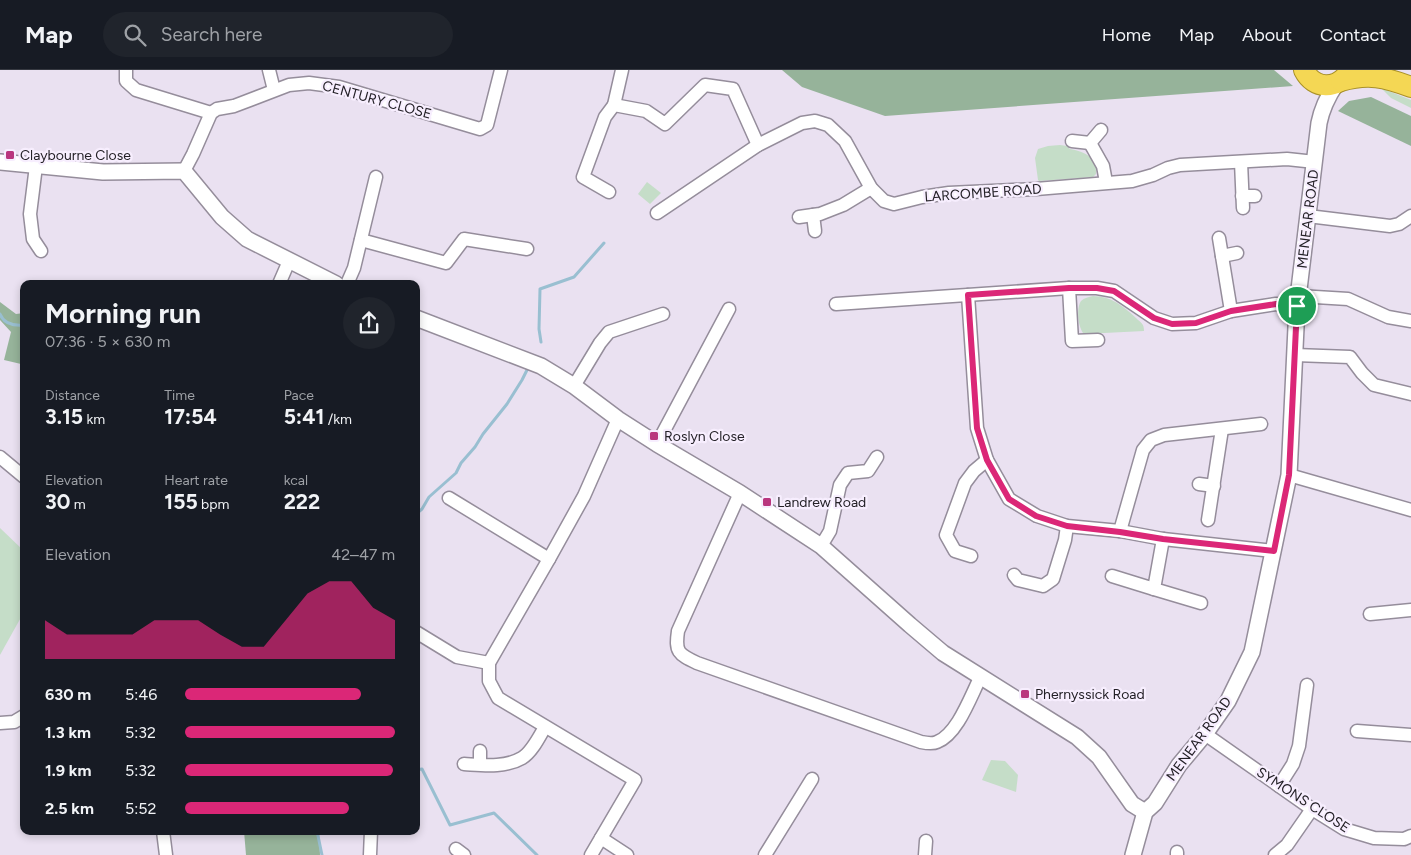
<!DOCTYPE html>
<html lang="en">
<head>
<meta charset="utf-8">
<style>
	body { margin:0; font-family:Figtree,sans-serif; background:#20242c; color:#f1f3f6; height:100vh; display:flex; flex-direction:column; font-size:19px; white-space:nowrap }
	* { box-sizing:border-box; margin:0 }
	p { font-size:16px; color:#9ea1a6 }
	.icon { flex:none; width:28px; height:28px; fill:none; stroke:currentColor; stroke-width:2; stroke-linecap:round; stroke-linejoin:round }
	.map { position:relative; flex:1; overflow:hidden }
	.sheet { position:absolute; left:20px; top:210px; width:400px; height:555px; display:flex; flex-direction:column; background:#171b24; border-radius:10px; box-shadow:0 2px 8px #0003 }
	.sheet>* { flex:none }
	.pin { position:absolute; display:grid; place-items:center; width:42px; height:42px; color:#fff; margin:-21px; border:2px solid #fff; border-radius:50%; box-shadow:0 1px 5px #0007 }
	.round { display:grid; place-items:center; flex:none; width:52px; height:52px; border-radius:26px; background:#20242c }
	.overview { display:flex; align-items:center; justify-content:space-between; height:85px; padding:0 25px }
	h1 { font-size:28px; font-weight:700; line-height:38px }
	.figures { display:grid; grid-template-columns:repeat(3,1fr); gap:8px; height:85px; padding:5px 25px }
	.figures div { display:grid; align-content:center }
	.figures b { font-size:21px; font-weight:700 }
	.figures small { font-size:14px; font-weight:400 }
	.figures p { font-size:14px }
	.chart { height:140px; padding:10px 25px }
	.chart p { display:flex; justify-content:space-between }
	.chart svg { width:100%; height:90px; margin-top:5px; fill:#db2777; opacity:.7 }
	ul { padding:0 25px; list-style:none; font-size:16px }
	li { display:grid; grid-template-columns:80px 60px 1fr; align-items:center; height:38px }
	li i { height:12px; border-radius:6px; background:#db2777 }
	header { display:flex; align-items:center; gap:30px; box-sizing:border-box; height:70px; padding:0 25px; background:#171b24; border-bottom:1px solid #363941 }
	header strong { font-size:24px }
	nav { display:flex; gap:28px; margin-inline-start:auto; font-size:18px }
	.search { width:350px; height:45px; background:#20242c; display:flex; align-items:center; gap:12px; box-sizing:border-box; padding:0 18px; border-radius:28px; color:#9ea1a6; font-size:19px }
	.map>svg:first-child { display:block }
</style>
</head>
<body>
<header>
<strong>Map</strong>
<div class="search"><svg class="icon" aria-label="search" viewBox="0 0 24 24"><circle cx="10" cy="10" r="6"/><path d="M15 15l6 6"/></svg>Search here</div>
<nav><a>Home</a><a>Map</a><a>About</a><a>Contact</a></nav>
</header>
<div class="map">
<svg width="1411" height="785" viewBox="0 0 1411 785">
	<rect width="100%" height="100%" fill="#eae1f1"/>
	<!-- green -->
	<g fill="#c5ddc8">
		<path d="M 1381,18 L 1411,30 L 1411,38 L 1391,28 Z"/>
		<path d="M 1060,75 L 1067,76 L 1070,79 C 1083,81 1099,88 1096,104 L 1093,107 L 1039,111 L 1038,110 L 1035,88 L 1038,79 L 1048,76 Z"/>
		<path d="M 647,112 L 661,123 L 650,134 L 638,124 Z"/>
		<path d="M 1093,226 C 1111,226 1123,236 1136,248 C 1141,253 1144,253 1144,261 L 1084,264 C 1078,258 1076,238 1081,231 C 1084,228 1089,227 1093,226 Z"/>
		<path d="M 0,458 L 24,481 L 24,542 L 0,585 Z"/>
		<path d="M 991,690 L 1005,691 L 1018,705 L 1016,722 L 982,710 Z"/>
	</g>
	<!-- forest -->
	<g fill="#96b39a">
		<path d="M 782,0 L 1274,0 L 1293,16 L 885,46 L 802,17 Z"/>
		<path d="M 1371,27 L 1411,46 L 1411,76 L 1338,41 L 1349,31 Z"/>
		<path d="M 0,229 L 0,232 L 16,244 L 24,243 L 24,297 L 21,294 L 4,290 L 11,262 L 0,250 Z"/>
		<path d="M 244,761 L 319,761 L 320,785 L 246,785 Z"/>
	</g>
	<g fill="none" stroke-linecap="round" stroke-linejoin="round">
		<!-- stream -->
		<g stroke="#99bfd1" stroke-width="3">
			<path d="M 0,244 C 4,254 13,256 24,255"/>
			<path d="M 541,272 L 539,259 L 540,219 L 574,207 L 604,173"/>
			<path d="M 416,444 L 422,439 L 429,427 L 456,403 L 461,393 L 475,377 L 483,364 L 507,334 L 522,310 L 527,300"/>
			<path d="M 416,700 L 422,699 L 450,755 L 494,743 L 537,785"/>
			<path d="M 317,761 L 322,785"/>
		</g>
		<defs>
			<g id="minor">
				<path d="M 126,0 L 126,11 L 136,20 L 211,43"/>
				<path d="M 269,0 L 274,20"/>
				<path d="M 614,35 L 622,0"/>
				<path d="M 1101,60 L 1090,73 L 1103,96 L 1106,112"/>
				<path d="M 1072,71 L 1090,73"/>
				<path d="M 1241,92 L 1243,138"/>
				<path d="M 36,96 L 30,144 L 33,169 L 41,181"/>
				<path d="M 184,101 L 193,84 L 211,43 L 217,39 L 234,36 L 289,15 L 309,13 L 339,17 L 480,59 L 487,55 L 501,0"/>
				<path d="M 609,122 L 583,107 L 605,47 L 614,35 L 646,41 L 665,54 L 705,15 L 733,19 L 758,75"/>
				<path d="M 1242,126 L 1255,126"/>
				<path d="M 657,143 L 758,75 L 802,53 L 815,51 L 828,55 L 845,71 L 871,118 L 884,131 L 894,134 L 922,127 L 949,123 L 1036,119 L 1132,111 L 1153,105 L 1168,98 L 1180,95 L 1287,89 L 1315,92"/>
				<path d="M 813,145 L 815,161"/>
				<path d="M 1308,146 L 1390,156 L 1399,154 L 1411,146"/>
				<path d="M 799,147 L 820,144 L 843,135 L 871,118"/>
				<path d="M 1219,168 L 1231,241"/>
				<path d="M 361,170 L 446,193 L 464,169 L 527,179"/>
				<path d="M 1222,186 L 1237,183"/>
				<path d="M 279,214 L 289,191"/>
				<path d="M 347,214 L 354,198 L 376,107"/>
				<path d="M 1069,218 L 1072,271 L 1098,270"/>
				<path d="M 968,225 L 977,358 L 987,390 L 1009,429 L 1037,446 L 1067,456 L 1120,461 L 1163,469 L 1273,481"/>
				<path d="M 1299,226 L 1348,229 L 1388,247 L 1411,251"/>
				<path d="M 836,234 L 1069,218 L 1097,218 L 1114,221 L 1154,248 L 1172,254 L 1196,253 L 1231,241 L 1276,234 L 1297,236"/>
				<path d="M 1295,285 L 1350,287 L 1362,303 L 1374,315 L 1411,324"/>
				<path d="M 574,316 L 600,273 L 609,262 L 663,244"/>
				<path d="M 657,374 L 729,239"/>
				<path d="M 0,387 L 24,407"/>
				<path d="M 1289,405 L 1411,440"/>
				<path d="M 1199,414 L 1214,416"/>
				<path d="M 740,423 L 678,561 C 675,582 678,584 697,593 L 921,672 C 926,673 933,674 937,672 C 958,664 971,625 981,606"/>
				<path d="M 449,428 L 549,489"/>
				<path d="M 1208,450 L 1222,359"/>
				<path d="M 1120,461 L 1143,380 L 1151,370 L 1164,365 L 1261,354"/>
				<path d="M 1163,469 L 1154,519 L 1201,533"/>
				<path d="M 821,476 L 830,461 L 840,415 L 848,403 L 868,401 L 877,387"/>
				<path d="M 971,486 L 955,481 L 946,465 L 965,413 L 974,401 L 987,390"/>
				<path d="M 1014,505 L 1018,510 L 1043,516 L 1053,509 L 1065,470 L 1067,456"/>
				<path d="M 1112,506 L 1154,519"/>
				<path d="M 1370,544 L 1411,540"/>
				<path d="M 416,562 L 457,587 L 489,593"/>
				<path d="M 0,653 L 14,652 L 24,646"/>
				<path d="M 1357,661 L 1411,665"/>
				<path d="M 1205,664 L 1312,739 L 1344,759 L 1374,768 L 1404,769 L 1411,766"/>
				<path d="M 480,681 L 480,694"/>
				<path d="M 464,694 C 482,695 505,698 522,688 C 532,682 539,667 545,657"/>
				<path d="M 1279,716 L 1293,694 L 1299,676 L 1307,615"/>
				<path d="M 163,761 L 166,785"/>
				<path d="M 601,768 L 627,785"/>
				<path d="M 456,779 L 464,785"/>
				<path d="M 1177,782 L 1177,785"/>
				<path d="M 370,785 L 371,761"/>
				<path d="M 591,785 L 635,710 L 498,628 L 489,611 L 489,593 L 549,489 L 584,426 L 618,349"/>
				<path d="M 765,785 L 812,709"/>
				<path d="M 925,785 L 926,771"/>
				<path d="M 1275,785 L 1287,775 L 1312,739"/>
			</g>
			<g id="tertiary">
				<path d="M 0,92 L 103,102 L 184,101 L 222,147 L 247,169 L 336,214"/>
				<path d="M 416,248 L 541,296 L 574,316 L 618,349 L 657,374 L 740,423 L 821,476 L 910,555 L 943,583 L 1077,667 L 1099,687 L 1132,734 L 1145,742"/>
				<path d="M 1133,785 L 1145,742 L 1155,733 L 1179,695 L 1205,664 L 1228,631 L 1252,582 L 1289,405 L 1297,236 L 1319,53 C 1322,38 1328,26 1336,14"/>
			</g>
			<g id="trunk">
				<path d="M 1304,0 C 1314,20 1337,20 1349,2"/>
				<path d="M 1341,11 C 1368,3 1385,7 1411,17"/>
			</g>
		</defs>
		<!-- minor casing -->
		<use href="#minor" stroke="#958d9b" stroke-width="15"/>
		<!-- tertiary casing -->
		<use href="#tertiary" stroke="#958d9b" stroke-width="18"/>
		<!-- trunk casing -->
		<use href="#trunk" stroke="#a99128" stroke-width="22"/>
		<!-- minor -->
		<use href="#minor" stroke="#fff" stroke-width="12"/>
		<!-- tertiary -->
		<use href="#tertiary" stroke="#fff" stroke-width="15"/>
		<!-- trunk -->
		<use href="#trunk" stroke="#f4d754" stroke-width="20"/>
	</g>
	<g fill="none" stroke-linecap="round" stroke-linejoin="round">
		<defs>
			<path id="route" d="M 1069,218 L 1097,218 L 1114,221 L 1154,248 L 1172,254 L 1196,253 L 1231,241 L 1276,234 L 1297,236 L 1289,405 L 1274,481 L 1163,469 L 1120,462 L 1067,456 L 1036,446 L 1009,429 L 987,390 L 977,358 L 968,225 Z"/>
		</defs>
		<!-- route casing -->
		<use href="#route" stroke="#fff" stroke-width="10"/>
		<!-- route -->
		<use href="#route" stroke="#db2777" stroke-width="6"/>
	</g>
	<!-- markers -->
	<g fill="#b9367e" stroke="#f7eefe" stroke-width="2">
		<rect x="5" y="80" width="10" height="10" rx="2.5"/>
		<rect x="649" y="361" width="10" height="10" rx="2.5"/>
		<rect x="762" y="427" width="10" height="10" rx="2.5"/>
		<rect x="1020" y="619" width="10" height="10" rx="2.5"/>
	</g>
	<g text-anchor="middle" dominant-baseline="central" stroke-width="4.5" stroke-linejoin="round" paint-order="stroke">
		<!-- street labels -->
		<g font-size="14" fill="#242127" stroke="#f7eefe">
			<text transform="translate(377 30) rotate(15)">CENTURY CLOSE</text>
			<text transform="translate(983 123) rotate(-4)">LARCOMBE ROAD</text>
			<text transform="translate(1308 149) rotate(-83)">MENEAR ROAD</text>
			<text transform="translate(1199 669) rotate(-54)">MENEAR ROAD</text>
			<text transform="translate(1303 730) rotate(33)">SYMONS CLOSE</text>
		</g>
		<!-- poi labels -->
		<g font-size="14" fill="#242127" stroke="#f7eefe" text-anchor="start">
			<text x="20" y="85">Claybourne Close</text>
			<text x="664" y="366">Roslyn Close</text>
			<text x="777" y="432">Landrew Road</text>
			<text x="1035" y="624">Phernyssick Road</text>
		</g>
	</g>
</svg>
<div class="pin" style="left:1297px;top:236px;background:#1e9e55"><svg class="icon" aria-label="arrive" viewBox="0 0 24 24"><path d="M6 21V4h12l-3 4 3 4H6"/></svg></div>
<section class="sheet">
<div class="overview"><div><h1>Morning run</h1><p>07:36 · 5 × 630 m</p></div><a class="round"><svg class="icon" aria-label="share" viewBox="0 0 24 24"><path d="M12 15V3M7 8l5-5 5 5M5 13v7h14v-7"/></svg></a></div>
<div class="figures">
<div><p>Distance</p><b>3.15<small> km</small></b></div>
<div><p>Time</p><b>17:54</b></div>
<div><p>Pace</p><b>5:41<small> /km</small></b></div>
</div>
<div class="figures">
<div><p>Elevation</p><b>30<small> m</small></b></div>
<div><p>Heart rate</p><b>155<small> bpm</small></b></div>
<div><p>kcal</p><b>222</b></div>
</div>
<div class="chart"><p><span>Elevation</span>42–47 m</p>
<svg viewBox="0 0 160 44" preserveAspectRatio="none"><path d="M0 44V25L10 32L20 32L30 32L40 32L50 25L60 25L70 25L80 32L90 38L100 38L110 25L120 12L130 6L140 6L150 19L160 25V44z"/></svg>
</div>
<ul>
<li><b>630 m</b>5:46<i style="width:84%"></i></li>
<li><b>1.3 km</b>5:32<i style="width:100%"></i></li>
<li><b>1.9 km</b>5:32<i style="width:99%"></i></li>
<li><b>2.5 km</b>5:52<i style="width:78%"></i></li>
</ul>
</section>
</div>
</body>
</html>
